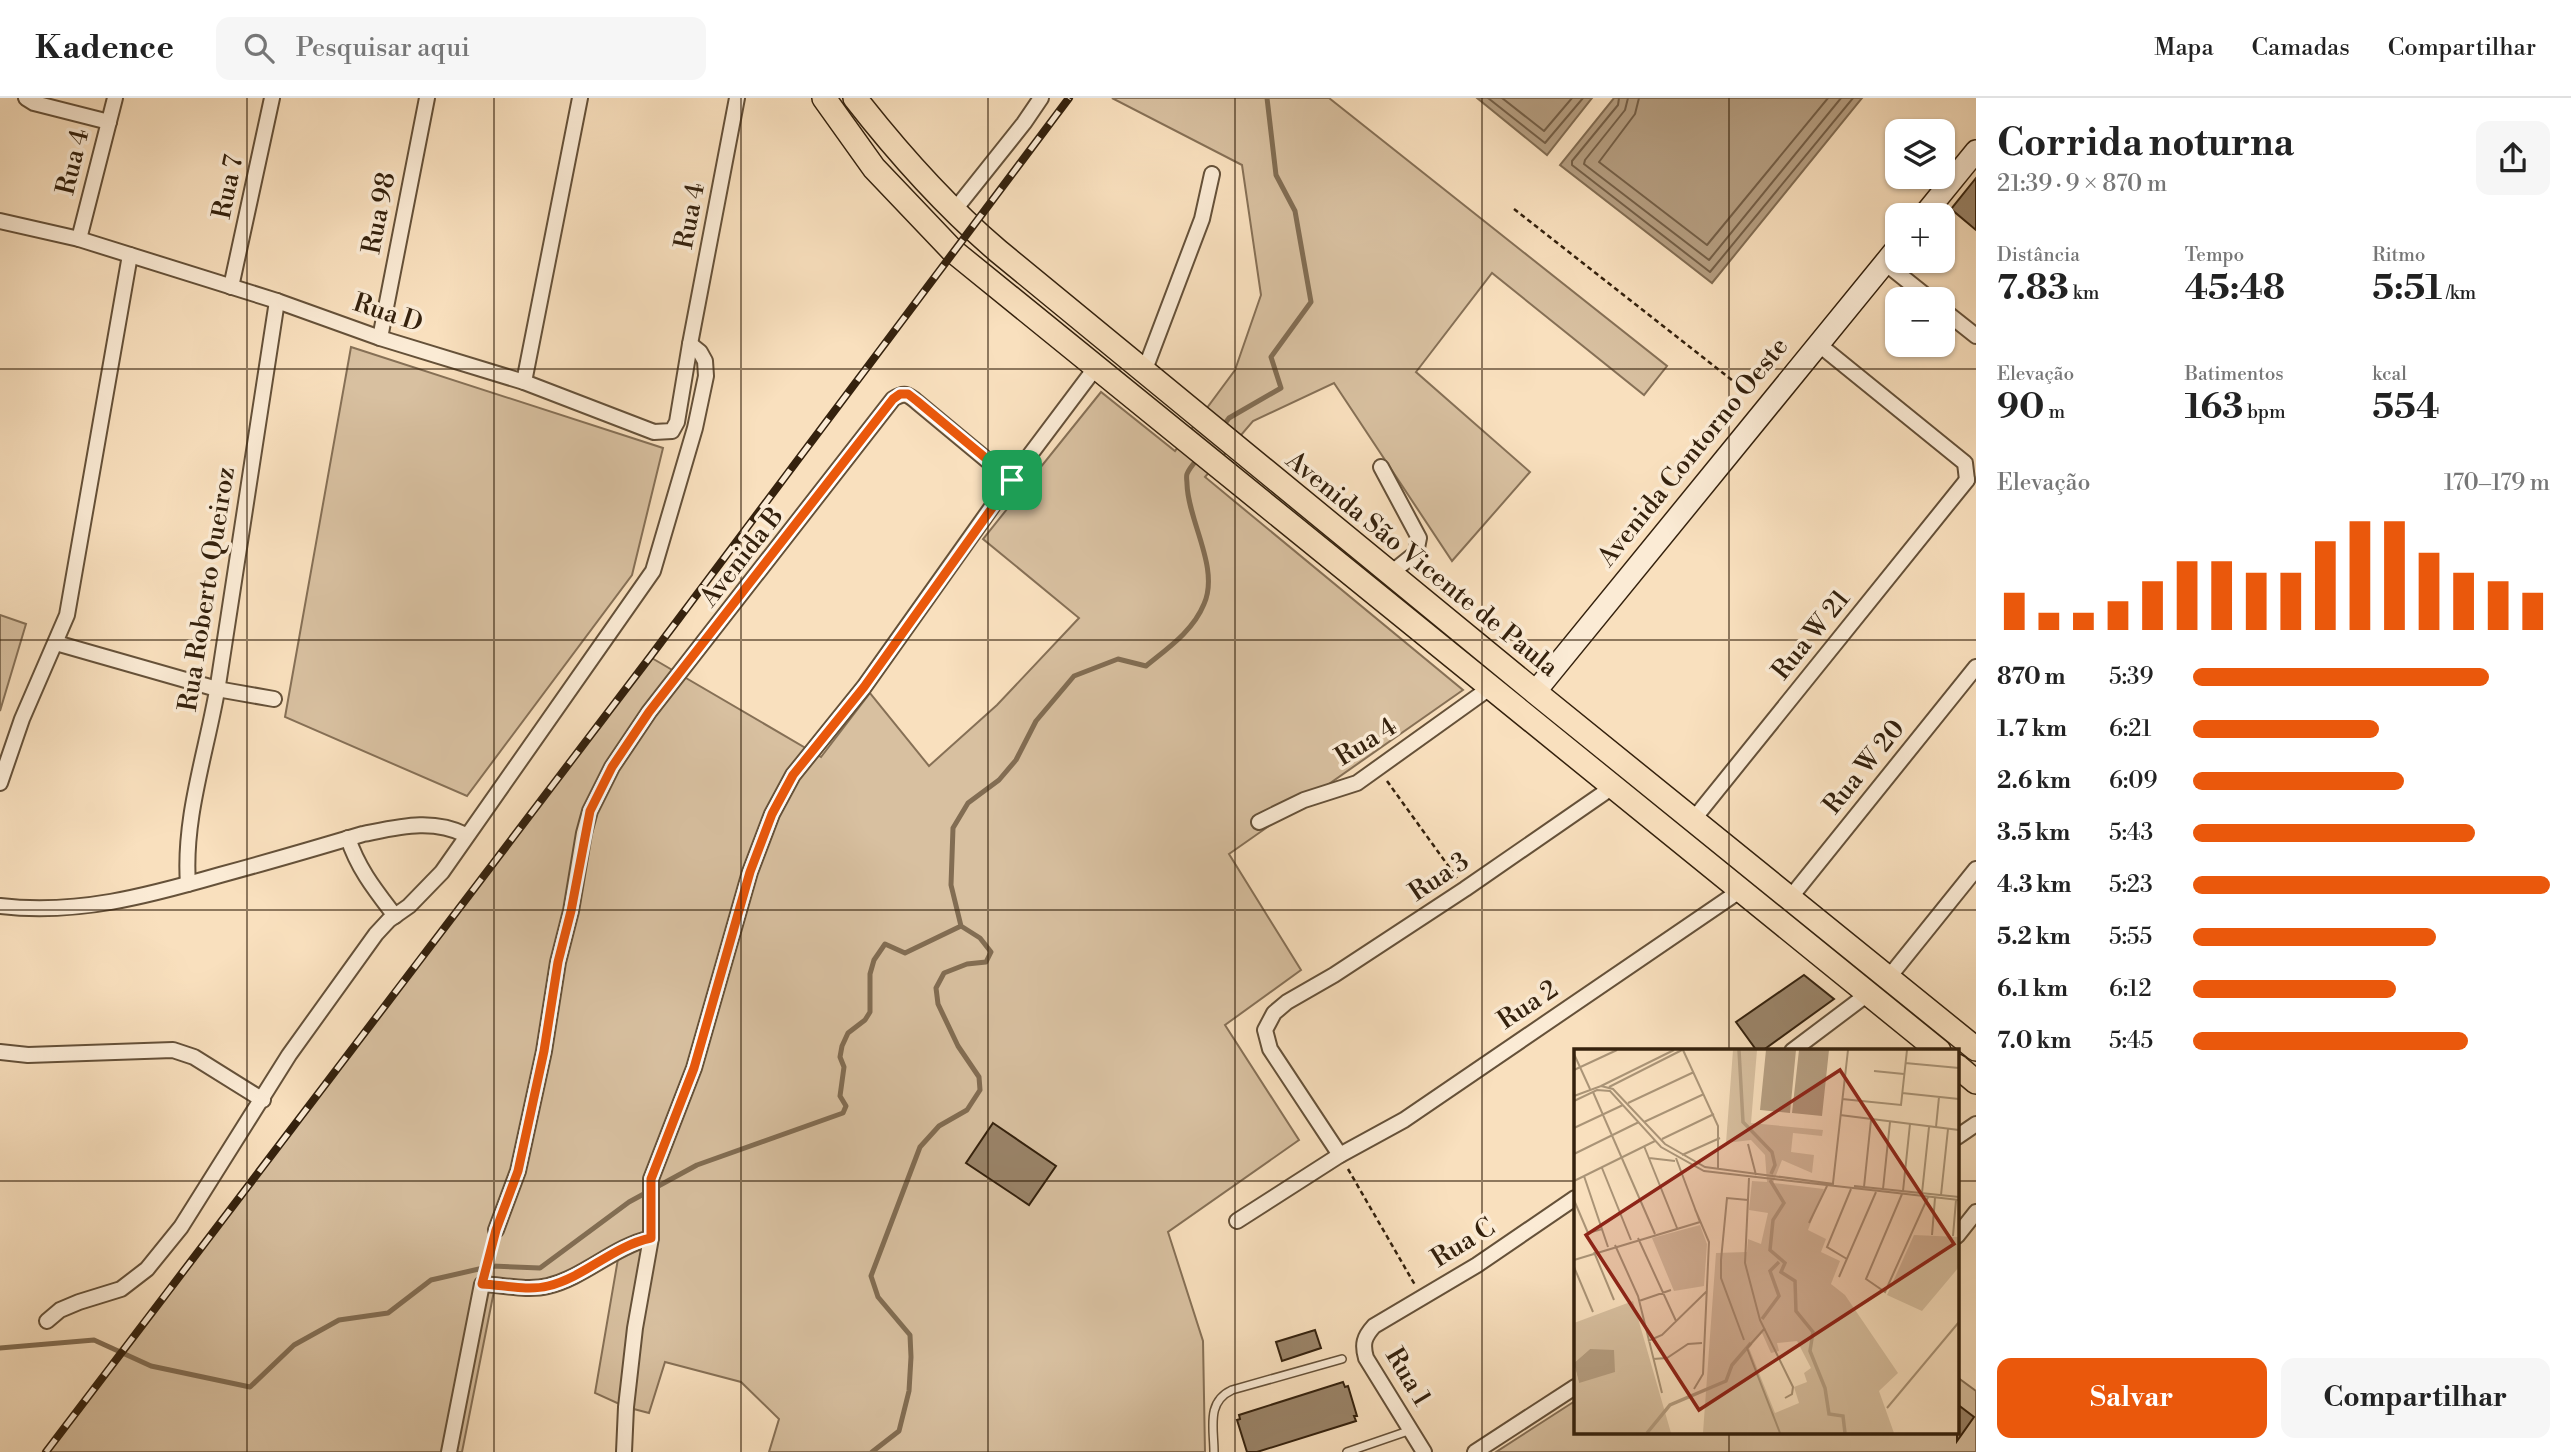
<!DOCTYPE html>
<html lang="pt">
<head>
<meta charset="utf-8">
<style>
	body { margin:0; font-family:"Libre Bodoni",serif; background:#f6f6f6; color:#222; height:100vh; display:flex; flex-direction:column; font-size:26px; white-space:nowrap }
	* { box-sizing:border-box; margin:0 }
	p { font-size:23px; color:#767676 }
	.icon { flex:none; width:38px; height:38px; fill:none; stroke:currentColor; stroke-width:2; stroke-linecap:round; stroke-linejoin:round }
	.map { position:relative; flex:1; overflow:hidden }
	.details { display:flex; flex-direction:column; background:#fff; width:595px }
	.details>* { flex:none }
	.tools { position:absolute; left:1885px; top:21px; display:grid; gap:14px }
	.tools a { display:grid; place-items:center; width:70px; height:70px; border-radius:14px; background:#fff; box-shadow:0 2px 5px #0004; font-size:35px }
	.pin { position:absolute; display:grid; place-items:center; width:60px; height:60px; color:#fff; margin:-30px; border-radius:14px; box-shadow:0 4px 10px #0006 }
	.round { display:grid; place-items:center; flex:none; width:74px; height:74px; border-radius:14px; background:#f6f6f6 }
	.summary { display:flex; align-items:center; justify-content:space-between; height:119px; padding:0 21px }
	h1 { font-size:38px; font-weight:800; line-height:52px }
	.metrics { display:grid; grid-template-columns:repeat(3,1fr); gap:10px; height:119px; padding:7px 21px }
	.metrics div { display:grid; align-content:center }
	.metrics b { font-size:35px; font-weight:800 }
	.metrics small { font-size:19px; font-weight:400 }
	.metrics p { font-size:19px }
	.chart { height:196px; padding:14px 21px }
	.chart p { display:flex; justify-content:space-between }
	.chart svg { width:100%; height:126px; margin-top:7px; stroke:#ea580c; stroke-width:6 }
	.action { display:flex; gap:14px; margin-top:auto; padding:14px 21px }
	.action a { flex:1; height:80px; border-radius:14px; background:#ea580c; color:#fff; font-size:28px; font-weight:800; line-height:80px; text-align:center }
	.action a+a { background:#f6f6f6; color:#222 }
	ul { padding:0 21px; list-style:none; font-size:23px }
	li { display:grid; grid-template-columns:112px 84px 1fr; align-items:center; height:52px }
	li i { height:18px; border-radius:9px; background:#ea580c }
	header { display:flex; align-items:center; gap:42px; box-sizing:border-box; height:98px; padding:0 35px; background:#fff; border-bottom:2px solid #e0e0e0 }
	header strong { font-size:33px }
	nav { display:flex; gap:38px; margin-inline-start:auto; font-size:24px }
	.search { width:490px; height:63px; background:#f6f6f6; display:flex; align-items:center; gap:18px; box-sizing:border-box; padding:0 24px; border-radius:14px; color:#767676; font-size:26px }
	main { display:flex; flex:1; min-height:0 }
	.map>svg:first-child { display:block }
</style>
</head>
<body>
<header>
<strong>Kadence</strong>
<div class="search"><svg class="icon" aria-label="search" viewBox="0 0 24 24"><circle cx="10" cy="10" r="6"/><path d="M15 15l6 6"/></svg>Pesquisar aqui</div>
<nav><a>Mapa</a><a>Camadas</a><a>Compartilhar</a></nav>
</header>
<main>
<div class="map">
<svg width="1976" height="1354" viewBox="0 0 1976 1354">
	<rect width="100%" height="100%" fill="#f9e0be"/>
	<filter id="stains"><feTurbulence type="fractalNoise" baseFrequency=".00286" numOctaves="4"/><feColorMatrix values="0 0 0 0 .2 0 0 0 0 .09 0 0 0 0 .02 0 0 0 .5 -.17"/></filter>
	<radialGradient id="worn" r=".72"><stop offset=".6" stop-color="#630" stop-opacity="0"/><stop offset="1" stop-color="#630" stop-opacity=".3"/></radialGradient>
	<!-- green -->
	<g fill="#d8c0a0" stroke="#867056" stroke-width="2">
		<path d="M 1112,0 L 1329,0 L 1667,268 L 1644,297 L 1492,175 L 1416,274 L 1530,374 L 1452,463 L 1334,285 L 1253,323 L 1205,379 L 1463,592 L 1229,756 L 1301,872 L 1225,927 L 1299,1042 L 1168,1134 L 1203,1243 L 1205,1354 L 769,1354 L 779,1321 L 741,1284 L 665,1264 L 649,1315 L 626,1309 L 595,1295 L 619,1155 L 546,1193 L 494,1193 L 462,1354 L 46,1354 L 650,559 L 821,659 L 870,595 L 929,668 L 997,607 L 1079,520 L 983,441 L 1101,294 L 1175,353 L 1235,272 L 1261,197 L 1242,67 Z"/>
		<path d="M 351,249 L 663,350 L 632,477 L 467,698 L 285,619 Z"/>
		<path d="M 0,517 L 26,526 L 0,613 Z"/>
		<path d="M 1957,1279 L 1976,1293 L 1976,1354 L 1496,1354 L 1575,1303 L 1575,1335 L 1957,1335 Z"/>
	</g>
	<!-- water -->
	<g fill="#b69f82" stroke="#826d53" stroke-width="2">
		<path d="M 1477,0 L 1592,0 L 1547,57 Z"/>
		<path d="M 1614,0 L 1862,0 L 1712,185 L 1560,67 Z"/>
	</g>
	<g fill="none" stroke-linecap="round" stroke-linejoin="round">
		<!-- shore -->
		<g stroke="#756048" stroke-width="2">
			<path d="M 1488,0 L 1545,45 L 1583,0"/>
			<path d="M 1502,0 L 1544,33 L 1572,0"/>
			<path d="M 1619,0 L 1618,7 L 1572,63 L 1572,67 L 1710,174 L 1853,0"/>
			<path d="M 1628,0 L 1625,12 L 1585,62 L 1584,66 L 1709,162 L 1841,0"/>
			<path d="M 1639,0 L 1635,16 L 1599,64 L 1707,147 L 1828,0"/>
		</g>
		<!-- stream -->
		<g stroke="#826d53" stroke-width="5">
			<path d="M 1223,328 L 1229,320 L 1281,290 L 1271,259 L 1311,204 L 1295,113 L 1276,77 L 1267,0"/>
			<path d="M 0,1250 L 94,1242 L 151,1268 L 250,1289 L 294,1247 L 339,1222 L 388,1215 L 431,1182 L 492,1168 L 540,1170 L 629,1104 L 697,1067 L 843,1015 L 846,1008 L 840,998 L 844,969 L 840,959 L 842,948 L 848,935 L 865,922 L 870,914 L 870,876 L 874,862 L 885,846 L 905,855 L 961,828"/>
			<path d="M 872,1354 L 899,1333 L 909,1293 L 911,1259 L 910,1237 L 878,1199 L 871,1178 L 920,1049 L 939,1028 L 967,1012 L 980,992 L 979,979 L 958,948 L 938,906 L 936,890 L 944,875 L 967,866 L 986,864 L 991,854 L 980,840 L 961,828 L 951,787 L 953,730 L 968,705 L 999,682 L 1016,662 L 1036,623 L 1074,578 L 1118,561 L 1146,568 C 1168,550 1193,533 1204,506 C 1220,470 1188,423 1187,386 C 1187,383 1186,379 1187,376 C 1189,370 1196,363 1200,358"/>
		</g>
	</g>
	<!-- building -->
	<g fill="#9a8469" stroke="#34210d" stroke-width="2">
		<path d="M 1976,80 L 1976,132 L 1951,111 Z"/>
		<path d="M 1804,877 L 1834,901 L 1762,953 L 1757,953 L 1736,924 Z"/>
		<path d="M 993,1025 L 1056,1068 L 1029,1107 L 966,1065 Z"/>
		<path d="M 1315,1232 L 1321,1250 L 1282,1263 L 1276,1244 Z"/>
		<path d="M 1343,1284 L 1345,1289 L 1348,1288 L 1357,1318 L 1354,1318 L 1356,1323 L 1257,1354 L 1247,1354 L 1237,1322 L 1240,1321 L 1239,1317 Z"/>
		<path d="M 1957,1306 L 1974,1319 L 1957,1343 Z"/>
	</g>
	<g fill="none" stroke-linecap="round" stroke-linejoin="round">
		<defs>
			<g id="lane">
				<path d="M 1214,1354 C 1214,1330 1206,1304 1232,1292 L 1342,1261"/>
				<path d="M 1347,1354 L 1411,1332"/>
			</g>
			<g id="street">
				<path d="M 26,0 L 34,5 L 109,24"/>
				<path d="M 953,114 L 1024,25 L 1041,0"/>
				<path d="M 0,123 L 79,141 L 277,203 L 380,240 L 524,284 L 654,334 L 672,333 L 677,324 L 690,246 L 737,0"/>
				<path d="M 79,141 L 115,0"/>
				<path d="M 1885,165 L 1930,201"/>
				<path d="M 231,189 L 272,0"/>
				<path d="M 1942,211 L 1976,238"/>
				<path d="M 380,240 L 427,0"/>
				<path d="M 1817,245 L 1965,365 L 1967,382"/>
				<path d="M 1144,274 L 1202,121 L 1212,76"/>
				<path d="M 524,284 L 580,0"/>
				<path d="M 1381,369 L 1419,440 L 1416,455 L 1391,475"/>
				<path d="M 56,545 L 217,591 L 274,601"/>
				<path d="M 0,685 L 22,621 L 67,517 L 130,157"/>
				<path d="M 1693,722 L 1967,382"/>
				<path d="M 1259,724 L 1304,702 L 1357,685 L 1491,589"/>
				<path d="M 348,740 C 358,771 376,793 395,818"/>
				<path d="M 188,786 C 183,719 207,653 218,587 C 238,459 257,331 277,203"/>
				<path d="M 1790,800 L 1976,569"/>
				<path d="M 0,808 C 77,817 147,798 220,777 C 268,764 316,750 363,736 C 399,729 432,720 466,737"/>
				<path d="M 1889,879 L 1976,771"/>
				<path d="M 1792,953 L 1869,895"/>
				<path d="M 0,954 L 28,957 L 173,952 L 194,959 L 263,1002"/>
				<path d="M 1957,1039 L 1976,1026"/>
				<path d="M 1340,1057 L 1270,951 L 1265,932 L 1274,915 L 1287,904 L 1334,877 L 1465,791 L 1614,688"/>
				<path d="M 1237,1123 L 1340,1057 L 1404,1022 L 1741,792"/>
				<path d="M 496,1132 L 518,1073 L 544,953 L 558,864 L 571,813 L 584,735 L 590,713 L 612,669 L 649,614 L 893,301 C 904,294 908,296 917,304 L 1011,382"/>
				<path d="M 1957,1138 L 1976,1114"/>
				<path d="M 47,1223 L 60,1212 L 79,1204 L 121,1191 L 147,1171 L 181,1129 L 289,957 L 376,836 L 389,822 L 409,808 L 442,774 L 653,473 L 695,330 L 706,278 L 705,263 L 700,254 L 690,246"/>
				<path d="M 449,1354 L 482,1186 C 503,1187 528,1193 548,1188 C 585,1179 613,1149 651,1140"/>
				<path d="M 624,1354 L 626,1309 L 635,1230 L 651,1140 L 651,1081 L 694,970 L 750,774 L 772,716 L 793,677 L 864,589 L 1011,382 L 1096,269"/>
				<path d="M 1424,1354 L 1366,1260 C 1362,1246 1364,1239 1374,1228 L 1477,1167 L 1575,1100"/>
				<path d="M 1475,1354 L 1575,1289"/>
			</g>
			<g id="secondary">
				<path d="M 1924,117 L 1976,53"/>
				<path d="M 1535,594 L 1897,150"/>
			</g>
			<g id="primary">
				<path d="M 824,0 L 874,70 L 953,153 L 1939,953"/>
				<path d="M 855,0 C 898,55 944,107 998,153 L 1535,594 L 1976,951"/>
				<path d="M 1957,968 L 1976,984"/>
			</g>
		</defs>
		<!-- lane casing -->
		<use href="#lane" stroke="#655139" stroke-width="10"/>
		<!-- street casing -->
		<use href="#street" stroke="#655139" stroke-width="18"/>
		<!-- secondary casing -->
		<use href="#secondary" stroke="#34210d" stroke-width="24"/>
		<!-- primary casing -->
		<use href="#primary" stroke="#34210d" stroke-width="26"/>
		<!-- path -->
		<g stroke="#34210d" stroke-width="2.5" stroke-dasharray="5 3.5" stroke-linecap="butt">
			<path d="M 1514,111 L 1751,297"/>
			<path d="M 1387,683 L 1457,780"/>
			<path d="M 1348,1071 L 1415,1187"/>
			<path d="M 486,1169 L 492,1145"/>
		</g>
		<!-- lane -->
		<use href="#lane" stroke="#fbebd5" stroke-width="7"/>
		<!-- street -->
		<use href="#street" stroke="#fbebd5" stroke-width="14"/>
		<!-- secondary -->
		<use href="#secondary" stroke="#fbebd5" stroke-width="21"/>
		<!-- primary -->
		<use href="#primary" stroke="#f9e0be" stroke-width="23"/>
		<defs>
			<path id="rail" d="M 46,1354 L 650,559 L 1069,0"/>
		</defs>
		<!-- rail casing -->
		<use href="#rail" stroke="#34210d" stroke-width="8"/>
		<!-- rail -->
		<use href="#rail" stroke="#fbebd5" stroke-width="5" stroke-dasharray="16" stroke-linecap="butt"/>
	</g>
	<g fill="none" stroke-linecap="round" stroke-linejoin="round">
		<defs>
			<path id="route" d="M 900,296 L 908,296 L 917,303 L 1012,382 L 864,589 L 793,677 L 772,716 L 750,774 L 694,970 L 651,1081 L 651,1140 C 613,1148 585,1179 548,1188 C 528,1193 503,1187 482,1186 L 496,1132 L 518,1073 L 544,953 L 558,864 L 571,813 L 590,713 L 612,669 L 649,614 L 893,301 Z"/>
		</defs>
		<!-- route casing -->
		<use href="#route" stroke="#fff" stroke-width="14"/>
		<!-- route -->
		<use href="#route" stroke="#ea580c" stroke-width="9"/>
	</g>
	<!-- grid -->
	<path fill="none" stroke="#34210d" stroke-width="2" stroke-opacity="0.55" d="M 247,0 L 247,1354M 494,0 L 494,1354M 741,0 L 741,1354M 988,0 L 988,1354M 1235,0 L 1235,1354M 1482,0 L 1482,1354M 1729,0 L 1729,953M 0,271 L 1976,271M 0,542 L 1976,542M 0,812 L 1976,812M 0,1083 L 1575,1083M 1957,1083 L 1976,1083M 1729,1335 L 1729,1354"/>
	<g text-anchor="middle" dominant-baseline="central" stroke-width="7" stroke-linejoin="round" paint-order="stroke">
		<!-- street labels -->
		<g font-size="26" fill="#34210d" stroke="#fbebd5">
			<text transform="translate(73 64) rotate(-76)">Rua 4</text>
			<text transform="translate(228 89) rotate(-78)">Rua 7</text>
			<text transform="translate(379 115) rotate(-79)">Rua 98</text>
			<text transform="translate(690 118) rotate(-79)">Rua 4</text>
			<text transform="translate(388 215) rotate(18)">Rua D</text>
			<text transform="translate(1693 354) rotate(-51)">Avenida Contorno Oeste</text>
			<text transform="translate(742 459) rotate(-52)">Avenida B</text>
			<text transform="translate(1422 466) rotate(39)">Avenida São Vicente de Paula</text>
			<text transform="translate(207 491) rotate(-81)">Rua Roberto Queiroz</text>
			<text transform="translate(1811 537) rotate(-51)">Rua W 21</text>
			<text transform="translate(1366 644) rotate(-32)">Rua 4</text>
			<text transform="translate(1864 669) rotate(-51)">Rua W 20</text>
			<text transform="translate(1439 779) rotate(-34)">Rua 3</text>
			<text transform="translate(1528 907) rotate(-34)">Rua 2</text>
			<text transform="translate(1463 1145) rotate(-32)">Rua C</text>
			<text transform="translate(1408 1279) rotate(59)">Rua 1</text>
		</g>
	</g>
	<!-- overview -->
	<g transform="translate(1574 951)">
		<rect width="385" height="385" fill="#f9e0be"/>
		<path d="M 159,1 L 183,1 L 177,74 L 249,81 L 248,87 L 219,84 L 217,103 L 240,106 L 238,124 L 208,111 L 199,134 L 250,140 L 234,181 L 252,190 L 247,203 L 266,212 L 257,235 L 271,246 L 324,324 L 305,342 L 320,384 L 129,384 L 142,204 L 173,203 L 174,190 L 187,195 L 194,164 L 175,161 L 178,132 L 193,133 L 191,106 L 177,91 L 152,94 ZM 188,284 L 197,304 L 205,302 L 203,294 L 223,292 L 237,319 L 230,324 L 233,333 L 220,338 L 225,354 L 201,364 L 175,299 ZM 126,176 L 133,195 L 130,237 L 100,242 L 78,189 ZM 340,186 L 385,188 L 385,218 L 348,262 L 313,246 ZM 59,252 L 97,384 L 0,384 L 0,315 L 5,334 L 16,300 L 0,314 L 0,274 Z" fill="#d8c0a0" fill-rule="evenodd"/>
		<path d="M 192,1 L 222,1 L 216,64 L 186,61 ZM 225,1 L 255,1 L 248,67 L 218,64 ZM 16,300 L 40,301 L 41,323 L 5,334 L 0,314 Z" fill="#b69f82"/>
		<path fill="none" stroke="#b69f82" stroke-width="3.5" d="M 165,1 L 169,73 L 198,103 L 201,116 L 197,125M 196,131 L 210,154 L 199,171 L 196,201 L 211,214 L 207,223 L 221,232 L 222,262 L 239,283 L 236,302 L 251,339 L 255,365 L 269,367 L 271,384M 188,270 L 205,247 L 196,222 L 205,213M 73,384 L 96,356 L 152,332 L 158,316 L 177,294"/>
		<path fill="none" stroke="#aa9477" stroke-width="2" d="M 109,1 L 144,77 L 144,119M 0,5 L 16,40M 331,14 L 385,19M 0,21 L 43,1M 300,22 L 330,25M 27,37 L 100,1M 35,38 L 108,1M 19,43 L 81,185M 328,44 L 385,50M 0,47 L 27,37 L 39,40 L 91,95 L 131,118 L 260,135M 268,50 L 327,56 L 333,1M 0,52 L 23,41 L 36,42 L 87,98 L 130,122 L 385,151M 54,54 L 120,23M 266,66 L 385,81M 70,73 L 130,45M 362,78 L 365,48M 0,79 L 49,56M 88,90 L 140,65M 174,95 L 182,126M 70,97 L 103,179M 0,105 L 65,73M 108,106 L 146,89M 75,109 L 101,112M 28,119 L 57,191M 10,127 L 34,198M 175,129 L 171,214 L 186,271 L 219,338 L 218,345 L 211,349M 0,132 L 81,92M 259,134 L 274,1M 280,137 L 385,148M 290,138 L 297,71M 309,140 L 316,73M 329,142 L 336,75M 348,144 L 355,78M 328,145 L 292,230 L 311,243 L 354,148M 367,146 L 374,80M 0,151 L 14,184 L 28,180M 235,174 L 253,137M 358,186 L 361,149M 379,187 L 382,151M 64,189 L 102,272M 41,196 L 64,247 L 88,344M 20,203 L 40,251M 273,210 L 253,198 L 277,140M 0,211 L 126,173 L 102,109M 0,218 L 19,263M 265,228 L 302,143M 65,252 L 97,241M 191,279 L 173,299 L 206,384M 170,291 L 147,229 L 147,211 L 153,149 L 174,151M 74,292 L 88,286 L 133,242M 79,310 L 93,309 L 114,295 L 128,294M 120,340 L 129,325 L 135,193 L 121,160M 313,359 L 385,273"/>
		<path fill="#8f2418" fill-opacity="0.15" stroke="#8f2418" stroke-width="3.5" d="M 266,21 L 380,195 L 125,361 L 12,186 Z"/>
		<rect width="385" height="385" fill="none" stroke="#34210d" stroke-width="3.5"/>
	</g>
	<rect width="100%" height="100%" filter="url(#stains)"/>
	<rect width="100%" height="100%" fill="url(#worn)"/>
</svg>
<div class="tools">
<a><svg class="icon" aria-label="layers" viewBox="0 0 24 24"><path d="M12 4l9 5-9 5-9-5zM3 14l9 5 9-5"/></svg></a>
<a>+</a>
<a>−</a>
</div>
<div class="pin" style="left:1012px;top:382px;background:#1e9e55"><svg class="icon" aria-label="arrive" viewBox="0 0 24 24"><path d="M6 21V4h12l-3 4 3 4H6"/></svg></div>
</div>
<section class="details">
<div class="summary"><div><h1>Corrida noturna</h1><p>21:39 · 9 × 870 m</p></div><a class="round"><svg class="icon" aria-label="share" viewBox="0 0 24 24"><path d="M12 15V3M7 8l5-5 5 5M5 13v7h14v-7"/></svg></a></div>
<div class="metrics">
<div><p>Distância</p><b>7.83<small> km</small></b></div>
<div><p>Tempo</p><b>45:48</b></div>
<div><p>Ritmo</p><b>5:51<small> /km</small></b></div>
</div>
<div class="metrics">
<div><p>Elevação</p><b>90<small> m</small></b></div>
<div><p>Batimentos</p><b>163<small> bpm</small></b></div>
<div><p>kcal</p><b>554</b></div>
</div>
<div class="chart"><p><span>Elevação</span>170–179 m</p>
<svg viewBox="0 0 160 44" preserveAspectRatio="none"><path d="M5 44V31M15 44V38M25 44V38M35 44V34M45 44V27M55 44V20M65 44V20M75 44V24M85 44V24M95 44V13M105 44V6M115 44V6M125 44V17M135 44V24M145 44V27M155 44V31"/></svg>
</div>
<ul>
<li><b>870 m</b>5:39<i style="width:83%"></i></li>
<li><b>1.7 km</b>6:21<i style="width:52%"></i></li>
<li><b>2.6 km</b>6:09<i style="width:59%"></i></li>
<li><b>3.5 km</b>5:43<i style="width:79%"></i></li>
<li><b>4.3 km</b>5:23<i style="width:100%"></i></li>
<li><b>5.2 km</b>5:55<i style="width:68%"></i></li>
<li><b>6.1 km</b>6:12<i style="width:57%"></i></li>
<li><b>7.0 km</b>5:45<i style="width:77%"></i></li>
</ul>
<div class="action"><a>Salvar</a><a>Compartilhar</a></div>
</section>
</main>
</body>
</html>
